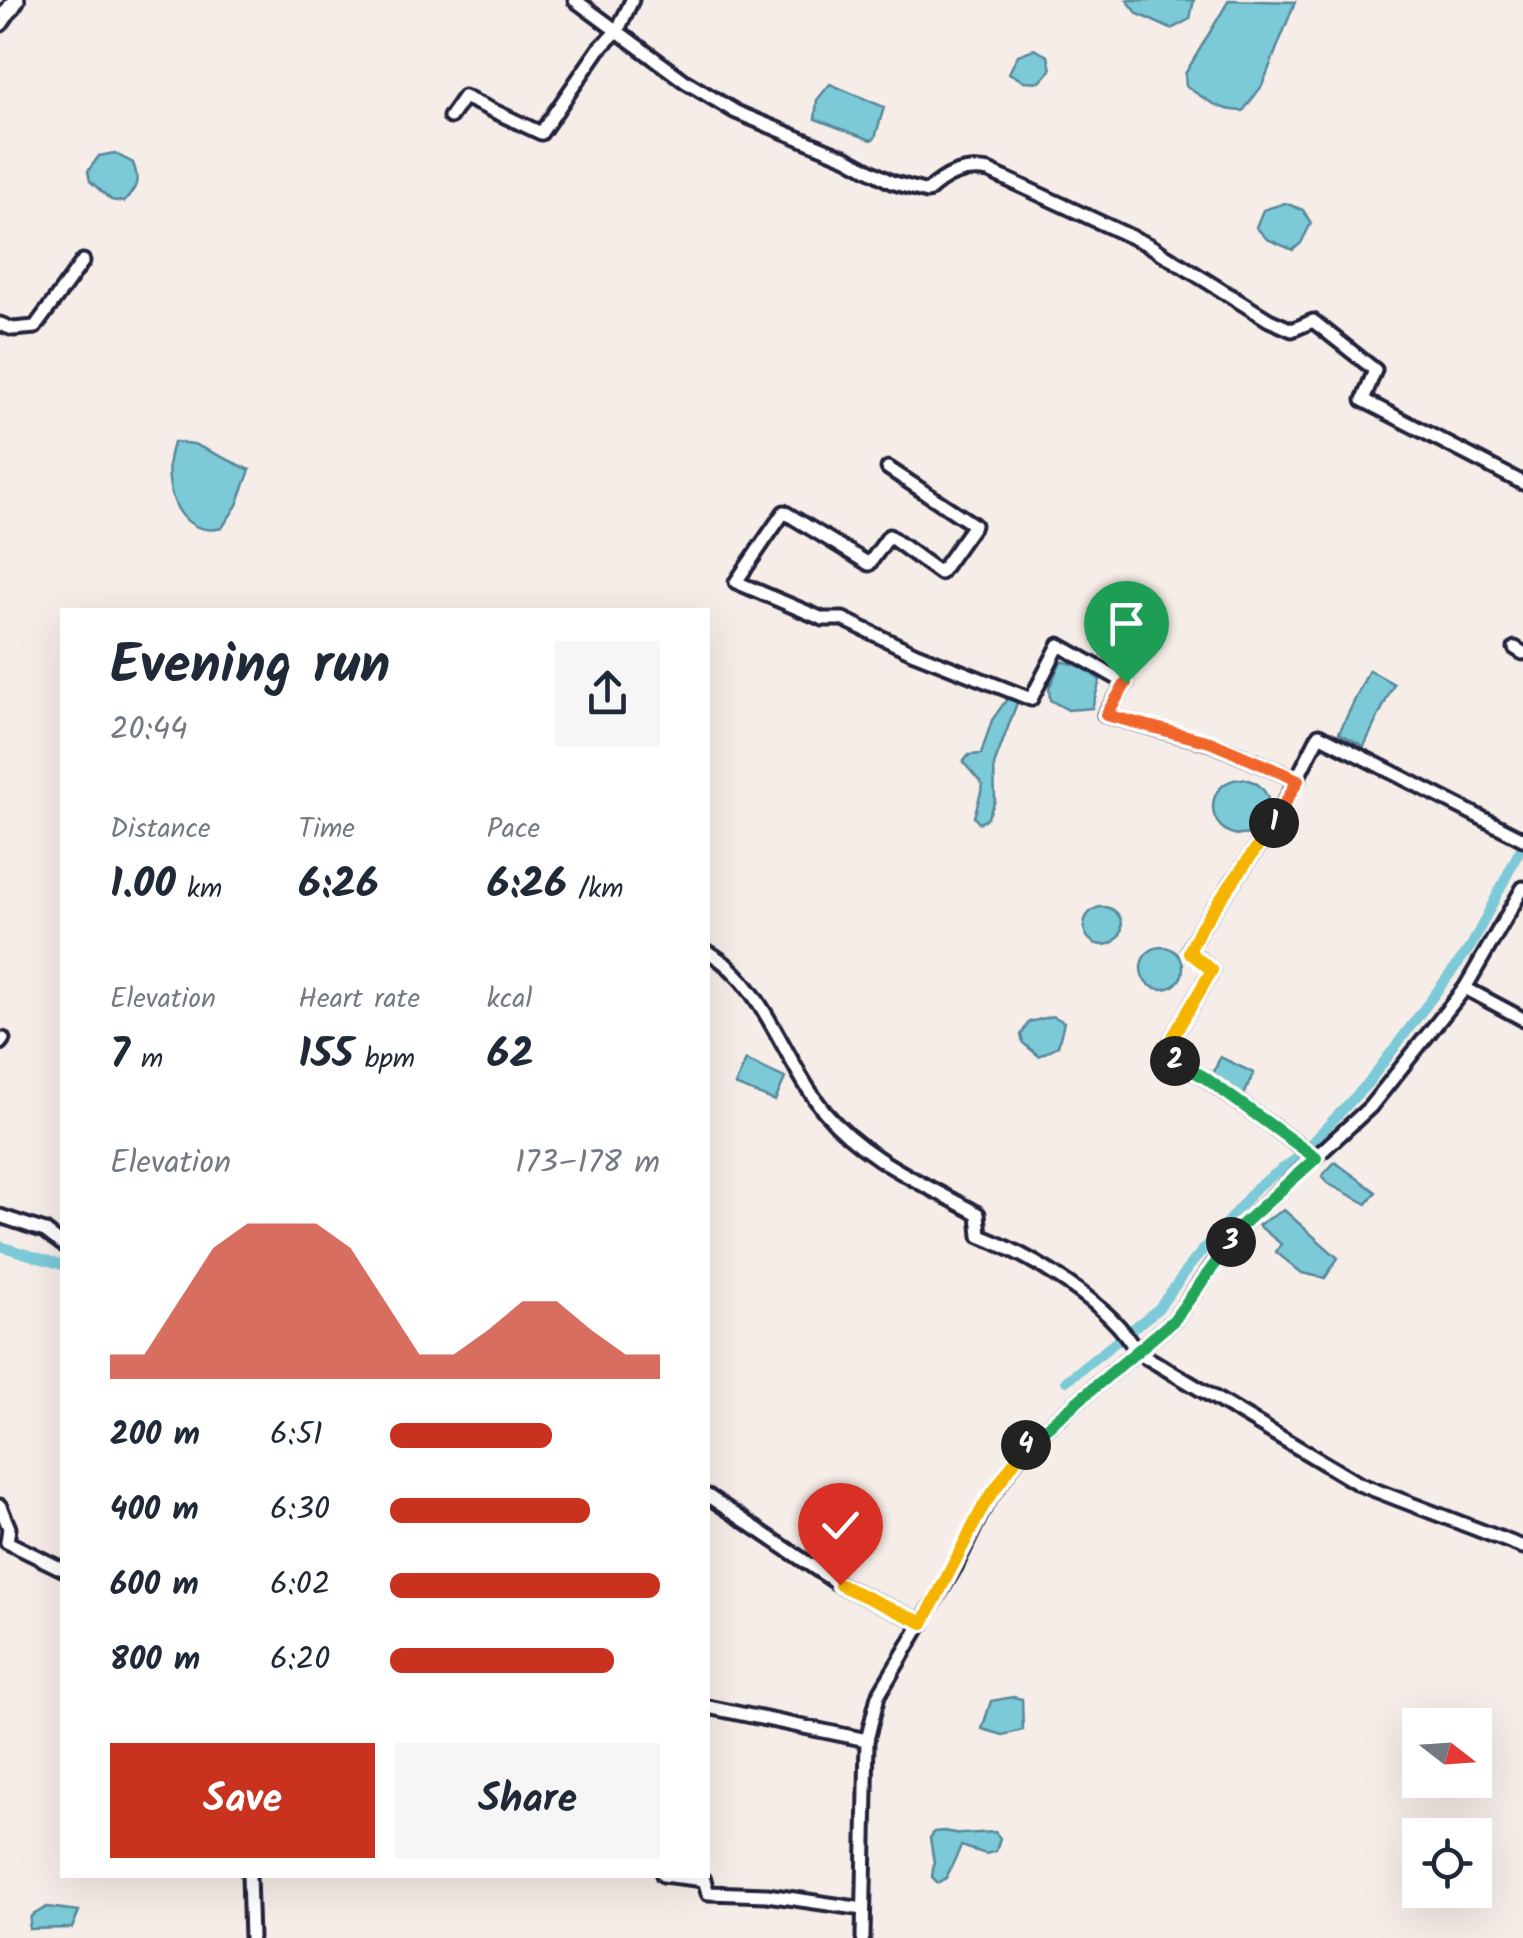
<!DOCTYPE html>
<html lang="en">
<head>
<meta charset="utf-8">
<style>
	body { margin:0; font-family:Kalam,sans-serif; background:#f6f6f7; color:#1f2937; height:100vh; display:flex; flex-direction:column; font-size:38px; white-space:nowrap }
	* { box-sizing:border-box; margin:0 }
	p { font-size:32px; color:#747a83 }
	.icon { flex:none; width:55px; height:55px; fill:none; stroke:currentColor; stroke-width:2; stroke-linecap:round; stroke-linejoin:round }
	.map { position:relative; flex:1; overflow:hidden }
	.drawer { position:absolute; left:60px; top:608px; width:650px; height:1270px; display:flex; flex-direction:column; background:#fff; border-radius:0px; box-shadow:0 10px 40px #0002 }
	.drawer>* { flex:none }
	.needle { width:65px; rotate:107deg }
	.tools { position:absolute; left:1402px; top:1708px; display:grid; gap:20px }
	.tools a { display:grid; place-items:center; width:90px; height:90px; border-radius:0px; background:#fff; box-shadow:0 10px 40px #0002; font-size:50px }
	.pin { position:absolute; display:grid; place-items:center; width:85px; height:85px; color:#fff; margin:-102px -42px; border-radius:50% 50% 50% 0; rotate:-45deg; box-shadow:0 0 10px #0007 }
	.pin .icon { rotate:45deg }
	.km { position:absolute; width:50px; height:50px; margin:-25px; border-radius:50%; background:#222; color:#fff; font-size:28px; line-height:50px; text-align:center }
	.round { display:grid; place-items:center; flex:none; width:105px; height:105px; border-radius:0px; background:#f6f6f7 }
	.overview { display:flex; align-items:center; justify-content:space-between; height:170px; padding:0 50px }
	h1 { font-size:55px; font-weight:700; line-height:75px }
	.stats { display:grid; grid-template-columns:repeat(3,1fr); gap:15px; height:170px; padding:10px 50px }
	.stats div { display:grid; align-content:center }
	.stats b { font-size:42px; font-weight:700 }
	.stats small { font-size:28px; font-weight:400 }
	.stats p { font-size:28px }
	.chart { height:280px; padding:20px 50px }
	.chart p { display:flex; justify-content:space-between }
	.chart svg { width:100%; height:180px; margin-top:10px; fill:#c8321e; opacity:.7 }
	.cta { display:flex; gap:20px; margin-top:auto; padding:20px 50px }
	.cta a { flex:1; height:115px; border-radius:0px; background:#c8321e; color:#fff; font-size:40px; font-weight:700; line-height:115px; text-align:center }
	.cta a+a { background:#f6f6f7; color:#1f2937 }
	ul { padding:0 50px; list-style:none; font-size:32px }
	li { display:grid; grid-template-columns:160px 120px 1fr; align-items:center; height:75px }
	li i { height:25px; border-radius:12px; background:#c8321e }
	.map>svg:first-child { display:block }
</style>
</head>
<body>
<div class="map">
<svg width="1523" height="1938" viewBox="0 0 1523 1938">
	<rect width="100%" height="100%" fill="#f7ede8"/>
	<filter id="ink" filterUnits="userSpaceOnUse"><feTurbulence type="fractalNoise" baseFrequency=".01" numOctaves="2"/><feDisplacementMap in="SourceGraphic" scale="20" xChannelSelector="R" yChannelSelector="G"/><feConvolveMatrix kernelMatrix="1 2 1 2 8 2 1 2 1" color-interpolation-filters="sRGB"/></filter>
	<g filter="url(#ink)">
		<!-- water -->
		<g fill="#7bcad7" stroke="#578799" stroke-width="2.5">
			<path d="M 1127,0 L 1194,0 L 1190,19 L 1171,29 L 1138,14 Z"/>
			<path d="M 1229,0 L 1295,2 L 1262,86 L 1243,111 C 1219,111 1205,99 1186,86 L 1185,74 Z"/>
			<path d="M 1034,49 L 1048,56 L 1051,70 L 1040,82 L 1023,81 L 1009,73 L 1018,55 Z"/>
			<path d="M 830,84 L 884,107 L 875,138 L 871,140 L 815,119 L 817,100 Z"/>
			<path d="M 114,153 L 133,163 C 140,181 137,188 124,202 L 111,200 L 90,181 L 88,171 L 99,156 Z"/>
			<path d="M 1285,203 L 1303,210 L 1311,223 L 1301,243 L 1293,250 L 1267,239 L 1256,227 L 1263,210 Z"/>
			<path d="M 174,442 L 194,444 L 250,470 L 237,505 L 222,528 C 174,540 159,475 174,442 Z"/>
			<path d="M 1061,661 L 1081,666 L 1100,680 L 1092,708 L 1068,710 L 1050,700 L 1049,688 Z"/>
			<path d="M 1369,670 L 1394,684 L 1364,746 L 1339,733 Z"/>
			<path d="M 1007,699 L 1018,700 L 994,765 L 995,801 L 987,819 L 979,823 L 974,817 L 983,785 L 963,762 L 969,755 L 981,754 L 992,720 Z"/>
			<circle cx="1241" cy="807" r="28"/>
			<circle cx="1103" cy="926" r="19"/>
			<circle cx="1162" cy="968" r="21"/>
			<path d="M 1053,1016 L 1064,1022 L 1058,1046 L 1039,1056 L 1023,1043 L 1021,1035 L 1029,1022 Z"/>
			<path d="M 1220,1057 L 1254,1073 L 1243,1097 L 1221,1087 L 1212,1077 Z"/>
			<path d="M 746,1060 L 785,1078 L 775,1101 L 735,1085 Z"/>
			<path d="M 1335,1162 L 1376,1192 L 1367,1204 L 1327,1183 L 1322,1176 Z"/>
			<path d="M 1284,1210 L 1338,1258 L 1325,1278 L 1302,1273 L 1276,1252 L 1281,1244 L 1258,1225 Z"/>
			<path d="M 1013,1697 L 1022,1699 L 1023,1730 L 1003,1735 L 982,1729 L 991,1701 Z"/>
			<path d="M 944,1831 L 961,1834 L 995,1832 L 1000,1838 L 996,1851 L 986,1854 L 961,1846 L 946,1878 L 938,1883 L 932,1877 L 934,1863 L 930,1838 L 934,1832 Z"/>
			<path d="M 47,1907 L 79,1911 L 72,1928 L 29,1929 L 31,1916 Z"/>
		</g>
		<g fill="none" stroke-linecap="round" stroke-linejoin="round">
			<!-- canal -->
			<g stroke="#7bcad7" stroke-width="10">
				<path d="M 0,1246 L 62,1265"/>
				<path d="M 1066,1381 L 1158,1309 L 1192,1263 L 1257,1187 L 1297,1158 L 1368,1083 L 1471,946 L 1523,844"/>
			</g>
			<defs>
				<g id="minor">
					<path d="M 575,0 L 686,82 L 736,112 L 847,158 L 891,182 L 927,192 C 945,175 964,166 989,171 L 1149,245 L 1269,320 L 1292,330 L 1313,321 L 1375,370 L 1363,400 L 1523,483"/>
					<path d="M 450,117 L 464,97 L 541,133 L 599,49 L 618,30 L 632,0"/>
					<path d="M 0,324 L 13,329 L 35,327 L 83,261"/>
					<path d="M 888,468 L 974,525 L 940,573 L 889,536 L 869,564 L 784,512 L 736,582 L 823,619 L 843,619 L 914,653 L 1031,699 L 1059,645 L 1126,683 L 1105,715 L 1211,743 L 1298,780"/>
					<path d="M 1515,648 L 1523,653"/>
					<path d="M 708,952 C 765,984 784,1063 825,1112 C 865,1160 925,1184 978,1214 L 980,1236 C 1029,1255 1112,1304 1136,1351 L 1359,1484 L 1523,1547"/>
					<path d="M 1465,988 L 1523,1019"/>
					<path d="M 0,1043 L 3,1039"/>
					<path d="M 1316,1158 L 1204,1077 L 1169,1058 L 1173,1037 L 1212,970 L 1189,951 L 1201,927 L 1275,822 L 1319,735 L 1523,839"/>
					<path d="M 0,1216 L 45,1231 L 62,1244"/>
					<path d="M 708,1496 L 840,1585 L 923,1623"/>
					<path d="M 0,1506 L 9,1528 L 7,1542 L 62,1569"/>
					<path d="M 708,1707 L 867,1740"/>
					<path d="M 249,1875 L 251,1938"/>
					<path d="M 663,1875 L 704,1880 L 708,1893 L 767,1895 L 863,1909"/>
					<path d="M 863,1938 L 867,1740 L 878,1696 L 955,1567 L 985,1505 L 1027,1444 L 1174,1320 L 1241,1226 L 1370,1107 L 1465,988 L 1523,888"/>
				</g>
				<path id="secondary" d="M 0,23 L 16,0"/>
			</defs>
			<!-- minor casing -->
			<use href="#minor" stroke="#22223b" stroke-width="19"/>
			<!-- secondary casing -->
			<use href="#secondary" stroke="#22223b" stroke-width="22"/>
			<!-- minor -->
			<use href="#minor" stroke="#fff" stroke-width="11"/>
			<!-- secondary -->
			<use href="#secondary" stroke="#fff" stroke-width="15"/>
		</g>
	</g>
	<g fill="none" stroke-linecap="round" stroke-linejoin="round" filter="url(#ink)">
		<defs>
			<path id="split-1" d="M 1126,683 L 1106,715 L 1210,742 L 1298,780 L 1274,823"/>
			<path id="split-2" d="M 1175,1061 L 1169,1058 L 1173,1037 L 1212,970 L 1189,952 L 1201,927 L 1274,823"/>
			<path id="split-3" d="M 1175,1061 L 1204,1077 L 1316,1158 L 1241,1226 L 1231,1242"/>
			<path id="split-4" d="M 1026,1445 L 1174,1320 L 1231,1242"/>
			<path id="split-5" d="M 840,1585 L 923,1623 L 984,1505 L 1026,1445"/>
		</defs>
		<!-- split-1 casing -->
		<use href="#split-1" stroke="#fff" stroke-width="20"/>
		<!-- split-2 casing -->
		<use href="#split-2" stroke="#fff" stroke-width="20"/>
		<!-- split-3 casing -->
		<use href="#split-3" stroke="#fff" stroke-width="20"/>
		<!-- split-4 casing -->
		<use href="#split-4" stroke="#fff" stroke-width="20"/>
		<!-- split-5 casing -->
		<use href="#split-5" stroke="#fff" stroke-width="20"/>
		<!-- split-1 -->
		<use href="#split-1" stroke="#f0652b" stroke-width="12"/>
		<!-- split-2 -->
		<use href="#split-2" stroke="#f5b400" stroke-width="12"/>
		<!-- split-3 -->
		<use href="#split-3" stroke="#22a559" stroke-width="12"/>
		<!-- split-4 -->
		<use href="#split-4" stroke="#22a559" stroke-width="12"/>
		<!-- split-5 -->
		<use href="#split-5" stroke="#f5b400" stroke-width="12"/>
	</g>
</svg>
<div class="tools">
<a><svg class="needle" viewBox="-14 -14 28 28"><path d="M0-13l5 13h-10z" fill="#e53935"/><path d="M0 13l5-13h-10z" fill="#747a83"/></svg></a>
<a><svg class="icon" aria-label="locate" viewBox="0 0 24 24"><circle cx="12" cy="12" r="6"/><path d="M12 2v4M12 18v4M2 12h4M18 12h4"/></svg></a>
</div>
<div class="pin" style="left:1126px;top:683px;background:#1e9e55"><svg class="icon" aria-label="arrive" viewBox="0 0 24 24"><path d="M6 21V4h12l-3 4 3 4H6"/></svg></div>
<div class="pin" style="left:840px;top:1585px;background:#d93025"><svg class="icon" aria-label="check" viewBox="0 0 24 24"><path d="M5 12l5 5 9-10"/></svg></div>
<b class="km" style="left:1274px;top:823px">1</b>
<b class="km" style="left:1175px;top:1061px">2</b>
<b class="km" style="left:1231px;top:1242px">3</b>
<b class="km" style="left:1026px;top:1445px">4</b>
<section class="drawer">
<div class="overview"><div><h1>Evening run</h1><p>20:44</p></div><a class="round"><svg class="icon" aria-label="share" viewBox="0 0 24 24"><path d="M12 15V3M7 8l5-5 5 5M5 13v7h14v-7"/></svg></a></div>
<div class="stats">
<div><p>Distance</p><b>1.00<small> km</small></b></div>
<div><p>Time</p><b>6:26</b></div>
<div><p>Pace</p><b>6:26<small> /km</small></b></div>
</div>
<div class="stats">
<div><p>Elevation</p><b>7<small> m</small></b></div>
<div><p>Heart rate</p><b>155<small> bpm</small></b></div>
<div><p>kcal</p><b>62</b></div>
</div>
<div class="chart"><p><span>Elevation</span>173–178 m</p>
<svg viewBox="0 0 160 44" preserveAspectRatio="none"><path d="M0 44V38L10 38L20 25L30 12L40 6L50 6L60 6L70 12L80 25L90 38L100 38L110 32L120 25L130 25L140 32L150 38L160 38V44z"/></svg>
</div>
<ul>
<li><b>200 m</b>6:51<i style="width:60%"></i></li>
<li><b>400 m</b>6:30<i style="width:74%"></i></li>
<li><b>600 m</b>6:02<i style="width:100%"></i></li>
<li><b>800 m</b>6:20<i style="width:83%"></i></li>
</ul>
<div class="cta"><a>Save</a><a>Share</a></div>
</section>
</div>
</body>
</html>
